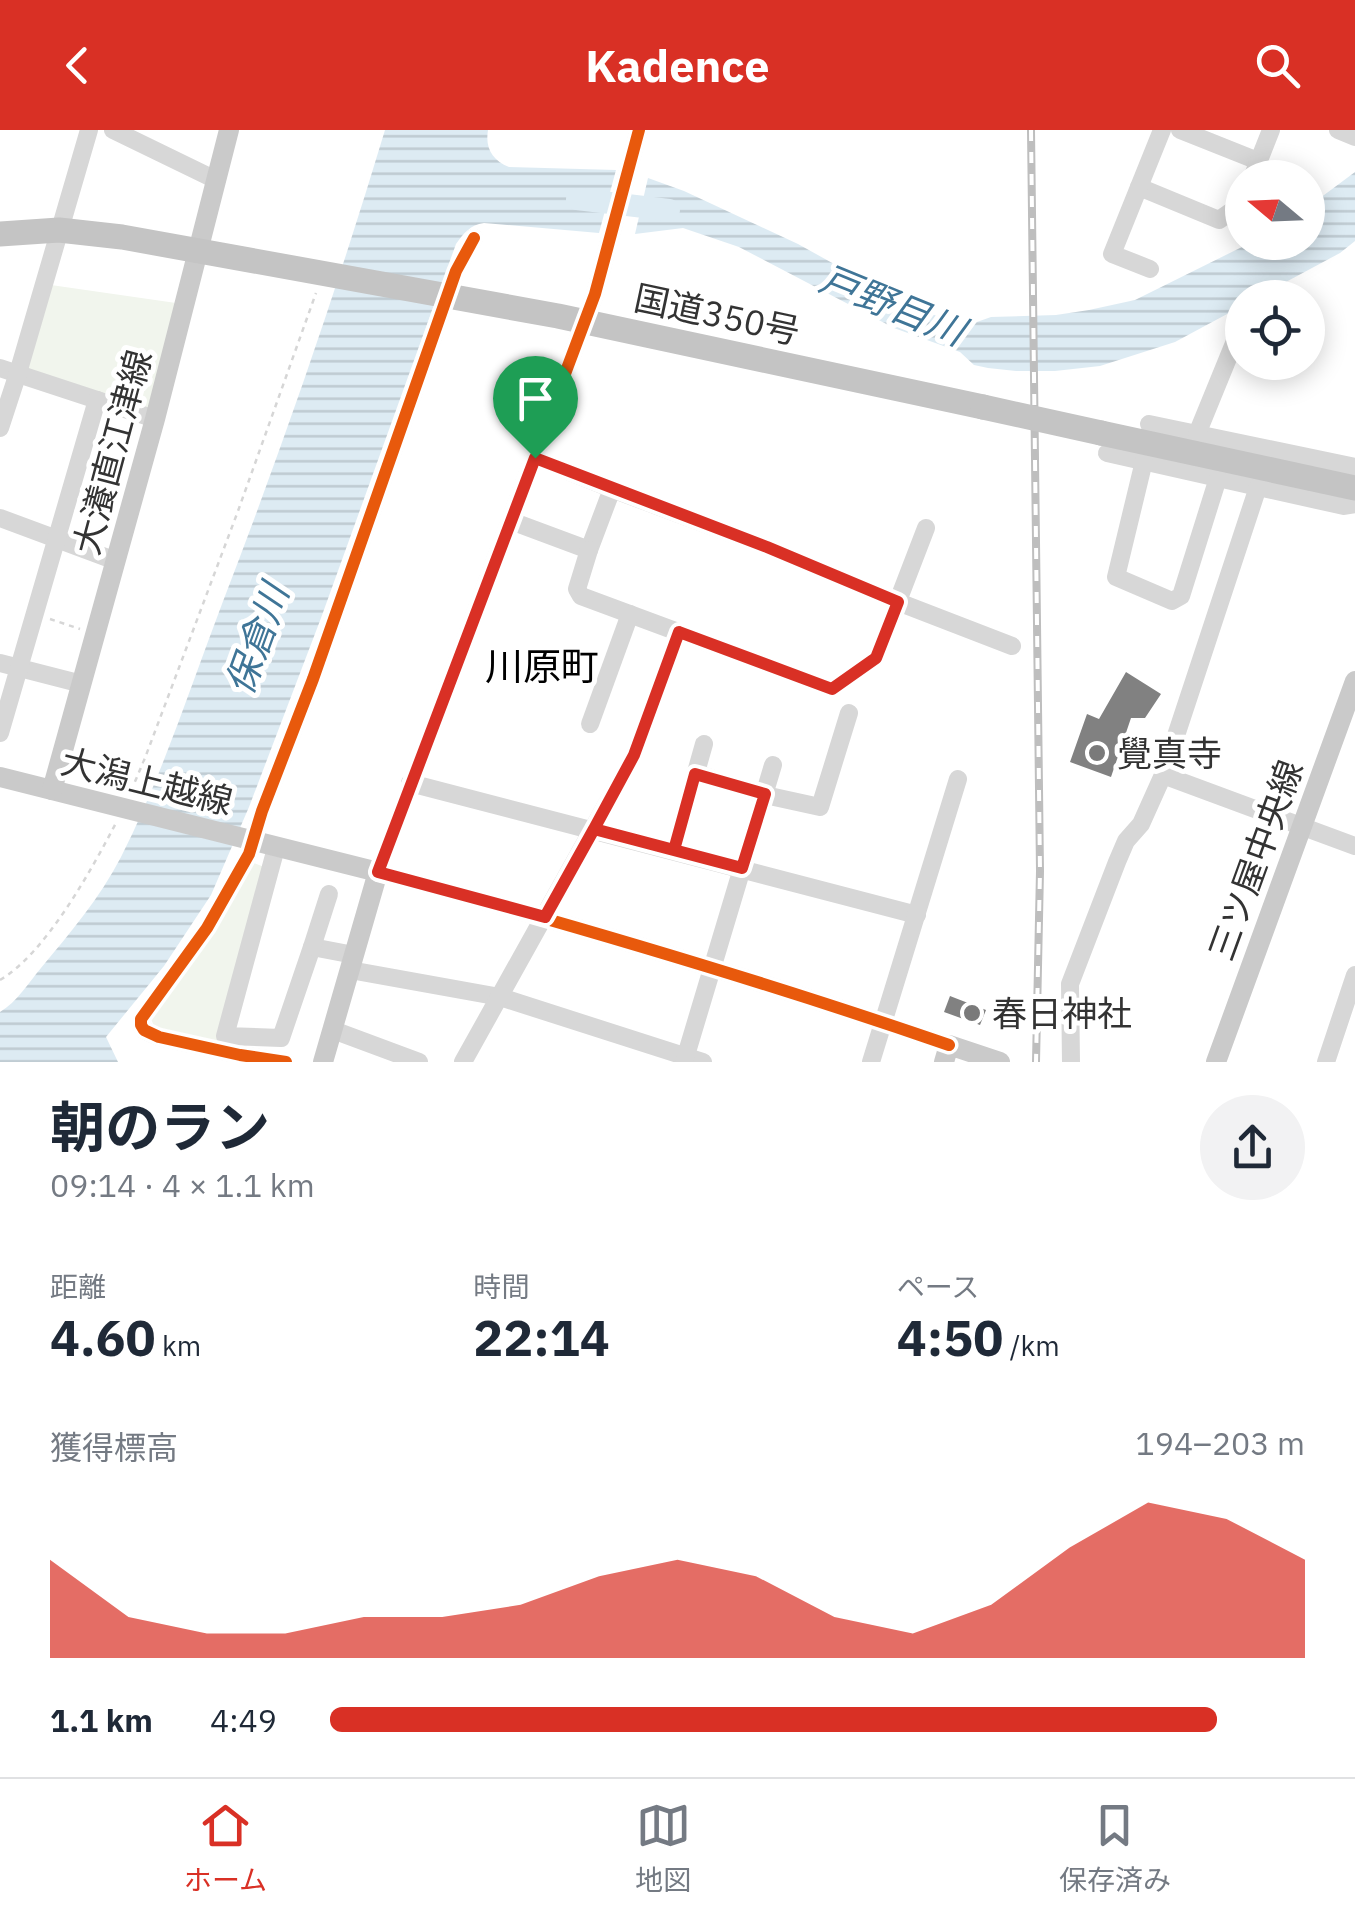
<!DOCTYPE html>
<html lang="ja">
<head>
<meta charset="utf-8">
<style>
	body { margin:0; font-family:"IBM Plex Sans","Noto Sans JP",sans-serif; background:#f2f2f3; color:#1f2937; height:100vh; display:flex; flex-direction:column; font-size:38px; white-space:nowrap }
	* { box-sizing:border-box; margin:0 }
	p { font-size:32px; color:#747a83 }
	.icon { flex:none; width:55px; height:55px; fill:none; stroke:currentColor; stroke-width:2; stroke-linecap:round; stroke-linejoin:round }
	.map { position:relative; height:932px; overflow:hidden }
	.panel { display:flex; flex-direction:column; background:#fff; flex:1 }
	.panel>* { flex:none }
	.needle { width:65px; rotate:289deg }
	.buttons { position:absolute; left:1225px; top:30px; display:grid; gap:20px }
	.buttons a { display:grid; place-items:center; width:100px; height:100px; border-radius:50%; background:#fff; box-shadow:0 5px 25px #0003; font-size:50px }
	.pin { position:absolute; display:grid; place-items:center; width:85px; height:85px; color:#fff; margin:-102px -42px; border-radius:50% 50% 50% 0; rotate:-45deg; box-shadow:0 0 10px #0007 }
	.pin .icon { rotate:45deg }
	.round { display:grid; place-items:center; flex:none; width:105px; height:105px; border-radius:52px; background:#f2f2f3 }
	.head { display:flex; align-items:center; justify-content:space-between; height:170px; padding:0 50px }
	h1 { font-size:55px; font-weight:700; line-height:75px }
	.stats { display:grid; grid-template-columns:repeat(3,1fr); gap:15px; height:170px; padding:10px 50px }
	.stats div { display:grid; align-content:center }
	.stats b { font-size:50px; font-weight:700 }
	.stats small { font-size:28px; font-weight:400 }
	.stats p { font-size:28px }
	.chart { height:280px; padding:20px 50px }
	.chart p { display:flex; justify-content:space-between }
	.chart svg { width:100%; height:180px; margin-top:10px; fill:#d93025; opacity:.7 }
	ul { padding:0 50px; list-style:none; font-size:32px }
	li { display:grid; grid-template-columns:160px 120px 1fr; align-items:center; height:75px }
	li i { height:25px; border-radius:12px; background:#d93025 }
	header { display:flex; justify-content:space-between; align-items:center; height:130px; padding:0 50px; background:#d93025; color:#fff; font-size:45px; font-weight:700 }
	.menu { display:flex; justify-content:space-around; align-items:center; height:140px; border-top:2px solid #e0e1e3; background:#fff; font-size:28px; color:#747a83 }
	.menu a { display:grid; justify-items:center; gap:5px }
	.menu .selected { color:#d93025 }
	.map>svg:first-child { display:block }
</style>
</head>
<body>
<header><svg class="icon" aria-label="back" viewBox="0 0 24 24"><path d="M15 5l-7 7 7 7"/></svg>Kadence<svg class="icon" aria-label="search" viewBox="0 0 24 24"><circle cx="10" cy="10" r="6"/><path d="M15 15l6 6"/></svg></header>
<div class="map">
<svg width="1355" height="932" viewBox="0 0 1355 932">
	<defs>
		<pattern id="water-rules" width="6" height="5" patternUnits="userSpaceOnUse" patternTransform="scale(2.5)"><rect width="6" height="5" fill="#ddebf3"/><path d="M0 2.5h6" fill="none" stroke="#becad1"/></pattern>
	</defs>
	<rect width="100%" height="100%" fill="#fff"/>
	<!-- park -->
	<g fill="#f1f5ed">
		<path d="M 51,155 L 176,173 L 148,281 L 26,241 Z"/>
		<path d="M 254,733 L 264,737 L 220,911 L 155,898 L 151,889 Z"/>
	</g>
	<!-- water -->
	<g fill="url(#water-rules)">
		<path d="M 385,0 L 488,0 C 485,18 492,30 509,37 L 616,40 L 599,103 L 484,93 C 470,95 464,103 456,114 L 321,488 L 249,677 L 211,765 L 164,836 L 106,907 L 118,932 L 0,932 L 0,882 C 17,872 29,852 41,838 C 70,803 100,768 121,727 C 162,646 190,558 222,474 C 282,318 337,160 385,0 Z"/>
		<path d="M 1355,42 L 1355,111 L 1340,123 L 1258,167 L 1242,168 L 1242,176 L 1175,212 L 1100,236 L 1055,241 L 1016,241 L 988,238 L 974,235 L 960,222 L 894,198 L 739,117 L 683,98 L 635,104 L 648,48 L 684,61 L 798,114 L 908,175 L 953,192 L 974,193 L 991,187 L 1056,185 L 1089,180 L 1135,170 L 1250,113 L 1308,112 L 1308,77 Z"/>
	</g>
	<g fill="none" stroke-linecap="round" stroke-linejoin="round">
		<!-- river -->
		<path stroke="#ddebf3" stroke-width="22" d="M 577,69 L 669,80"/>
	</g>
	<!-- building -->
	<g fill="#818181">
		<path d="M 1126,542 L 1161,564 L 1145,588 L 1131,588 L 1111,647 L 1070,632 L 1087,584 L 1099,589 Z"/>
		<path d="M 950,866 L 986,880 L 980,895 L 944,882 Z"/>
	</g>
	<g fill="none" stroke-linecap="round" stroke-linejoin="round">
		<!-- path -->
		<g stroke="#d6d6d6" stroke-width="2.5" stroke-dasharray="5 5" stroke-linecap="butt">
			<path d="M 50,489 L 80,499"/>
			<path d="M 131,661 L 145,628 L 238,381 L 316,163"/>
			<path d="M 0,850 C 46,823 92,739 117,691"/>
		</g>
		<!-- minor -->
		<g stroke="#d7d7d7" stroke-width="18">
			<path d="M 113,0 L 216,50"/>
			<path d="M 639,0 L 595,164 L 378,742 C 570,794 761,850 949,915"/>
			<path d="M 1180,0 L 1258,31"/>
			<path d="M 1338,0 L 1355,7"/>
			<path d="M 1252,48 L 1271,0"/>
			<path d="M 1139,57 L 1219,90 L 1242,74"/>
			<path d="M 1150,139 L 1112,124 L 1162,0"/>
			<path d="M 0,238 L 155,289"/>
			<path d="M 1149,294 L 1355,337"/>
			<path d="M 0,298 L 18,243 L 89,0"/>
			<path d="M 1197,304 L 1235,211"/>
			<path d="M 1107,323 L 1258,357"/>
			<path d="M 1144,331 L 1116,447 L 1172,471 L 1181,466 L 1218,348"/>
			<path d="M 612,359 L 767,417 L 898,472 L 1012,516"/>
			<path d="M 0,388 L 116,431"/>
			<path d="M 511,391 L 589,420 L 609,367 L 612,359 L 535,328"/>
			<path d="M 589,420 L 577,459 L 581,466 L 832,559 L 876,528 L 926,398"/>
			<path d="M 0,533 L 82,554"/>
			<path d="M 590,594 L 630,484"/>
			<path d="M 0,603 L 97,270"/>
			<path d="M 695,643 L 765,665 L 820,677 L 849,583"/>
			<path d="M 1163,645 L 1355,716"/>
			<path d="M 410,653 L 917,785"/>
			<path d="M 276,718 L 225,906 L 281,908 L 312,817 L 354,825"/>
			<path d="M 674,720 L 704,614"/>
			<path d="M 312,817 L 329,764"/>
			<path d="M 350,840 L 500,867 L 703,932"/>
			<path d="M 333,900 L 419,932"/>
			<path d="M 286,932 L 240,925 L 159,907 L 144,900 L 141,895 L 141,889 L 207,798 L 249,724 L 262,681 L 313,549 L 456,141 L 474,108"/>
			<path d="M 463,932 L 634,625 L 679,502"/>
			<path d="M 684,932 L 773,635"/>
			<path d="M 871,932 L 958,649"/>
			<path d="M 1071,932 L 1070,854 L 1117,732 L 1126,711 L 1141,694 L 1163,645 L 1258,357 L 1344,376 L 1355,374"/>
			<path d="M 1326,932 L 1355,845"/>
		</g>
		<!-- major -->
		<g stroke="#cacaca" stroke-width="20">
			<path d="M 0,647 L 378,742 L 323,932"/>
			<path d="M 52,660 L 155,289 L 229,0"/>
			<path d="M 944,932 L 949,915 L 1000,932"/>
			<path d="M 1216,932 L 1355,551"/>
		</g>
		<!-- highway -->
		<g stroke="#c4c4c4" stroke-width="25">
			<path d="M 0,104 L 59,100 L 122,107 L 558,186 L 983,277"/>
			<path d="M 1101,303 L 1355,358"/>
		</g>
		<defs>
			<path id="rail" d="M 1031,0 L 1040,741 L 1036,932"/>
		</defs>
		<!-- rail casing -->
		<use href="#rail" stroke="#bebebe" stroke-width="8"/>
		<!-- rail -->
		<use href="#rail" stroke="#fff" stroke-width="4" stroke-dasharray="11" stroke-linecap="butt"/>
		<!-- highway-bridge -->
		<path stroke="#c4c4c4" stroke-width="25" d="M 983,277 L 1101,303"/>
		<defs>
			<g id="cycleway">
				<path d="M 639,0 L 595,164 L 378,742 C 570,794 761,850 949,915"/>
				<path d="M 286,932 L 240,925 L 159,907 L 144,900 L 141,895 L 141,889 L 207,798 L 249,724 L 262,681 L 313,549 L 456,141 L 474,108"/>
			</g>
		</defs>
		<!-- cycleway casing -->
		<use href="#cycleway" stroke="#fff" stroke-width="19"/>
		<!-- cycleway -->
		<use href="#cycleway" stroke="#e8590c" stroke-width="12"/>
	</g>
	<g fill="none" stroke-linecap="round" stroke-linejoin="round">
		<defs>
			<path id="route" d="M 535,328 L 378,742 L 545,787 L 594,699 L 742,738 L 765,664 L 695,644 L 674,720 L 594,699 L 634,625 L 679,502 L 832,559 L 876,528 L 898,472 L 767,417 L 535,328"/>
		</defs>
		<!-- route casing -->
		<use href="#route" stroke="#fff" stroke-width="20"/>
		<!-- route -->
		<use href="#route" stroke="#d93025" stroke-width="12"/>
	</g>
	<!-- markers -->
	<g fill="#7a7a7a" stroke="#fff" stroke-width="4">
		<circle cx="1097" cy="623" r="10"/>
		<circle cx="972" cy="883" r="10"/>
	</g>
	<g text-anchor="middle" dominant-baseline="central" stroke-width="10" stroke-linejoin="round" paint-order="stroke">
		<!-- street labels -->
		<g font-size="35" fill="#333" stroke="#fff">
			<text transform="translate(717 184) rotate(12)">国道350号</text>
			<text transform="translate(112 322) rotate(-75)">大瀁直江津線</text>
			<text transform="translate(147 651) rotate(14)">大潟上越線</text>
			<text transform="translate(1255 730) rotate(-70)">三ツ屋中央線</text>
		</g>
		<!-- poi labels -->
		<g font-size="35" fill="#333" stroke="#fff" text-anchor="start">
			<text x="1117" y="623">覺真寺</text>
			<text x="992" y="883">春日神社</text>
		</g>
		<!-- water labels -->
		<g font-size="38" font-style="italic" fill="#3f7597" stroke="#fff">
			<text transform="translate(893 174) rotate(22)">戸野目川</text>
			<text transform="translate(256 509) rotate(-70)">保倉川</text>
		</g>
		<!-- neighbourhood labels -->
		<g font-size="38" fill="#000" stroke="#fff">
			<text x="542" y="535">川原町</text>
		</g>
	</g>
</svg>
<div class="buttons">
<a><svg class="needle" viewBox="-14 -14 28 28"><path d="M0-13l5 13h-10z" fill="#e53935"/><path d="M0 13l5-13h-10z" fill="#747a83"/></svg></a>
<a><svg class="icon" aria-label="locate" viewBox="0 0 24 24"><circle cx="12" cy="12" r="6"/><path d="M12 2v4M12 18v4M2 12h4M18 12h4"/></svg></a>
</div>
<div class="pin" style="left:535px;top:328px;background:#1e9e55"><svg class="icon" aria-label="arrive" viewBox="0 0 24 24"><path d="M6 21V4h12l-3 4 3 4H6"/></svg></div>
</div>
<section class="panel">
<div class="head"><div><h1>朝のラン</h1><p>09:14 · 4 × 1.1 km</p></div><a class="round"><svg class="icon" aria-label="share" viewBox="0 0 24 24"><path d="M12 15V3M7 8l5-5 5 5M5 13v7h14v-7"/></svg></a></div>
<div class="stats">
<div><p>距離</p><b>4.60<small> km</small></b></div>
<div><p>時間</p><b>22:14</b></div>
<div><p>ペース</p><b>4:50<small> /km</small></b></div>
</div>
<div class="chart"><p><span>獲得標高</span>194–203 m</p>
<svg viewBox="0 0 160 44" preserveAspectRatio="none"><path d="M0 44V20L10 34L20 38L30 38L40 34L50 34L60 31L70 24L80 20L90 24L100 34L110 38L120 31L130 17L140 6L150 10L160 20V44z"/></svg>
</div>
<ul>
<li><b>1.1 km</b>4:49<i style="width:91%"></i></li>
</ul>
</section>
<nav class="menu">
<a class="selected"><svg class="icon" aria-label="home" viewBox="0 0 24 24"><path d="M3 11l9-7 9 7M6 9v11h12V9"/></svg>ホーム</a>
<a><svg class="icon" aria-label="map" viewBox="0 0 24 24"><path d="M3 6l6-2 6 2 6-2v14l-6 2-6-2-6 2zM9 4v14M15 6v14"/></svg>地図</a>
<a><svg class="icon" aria-label="saved" viewBox="0 0 24 24"><path d="M7 4h10v16l-5-4-5 4z"/></svg>保存済み</a>
</nav>
</body>
</html>
